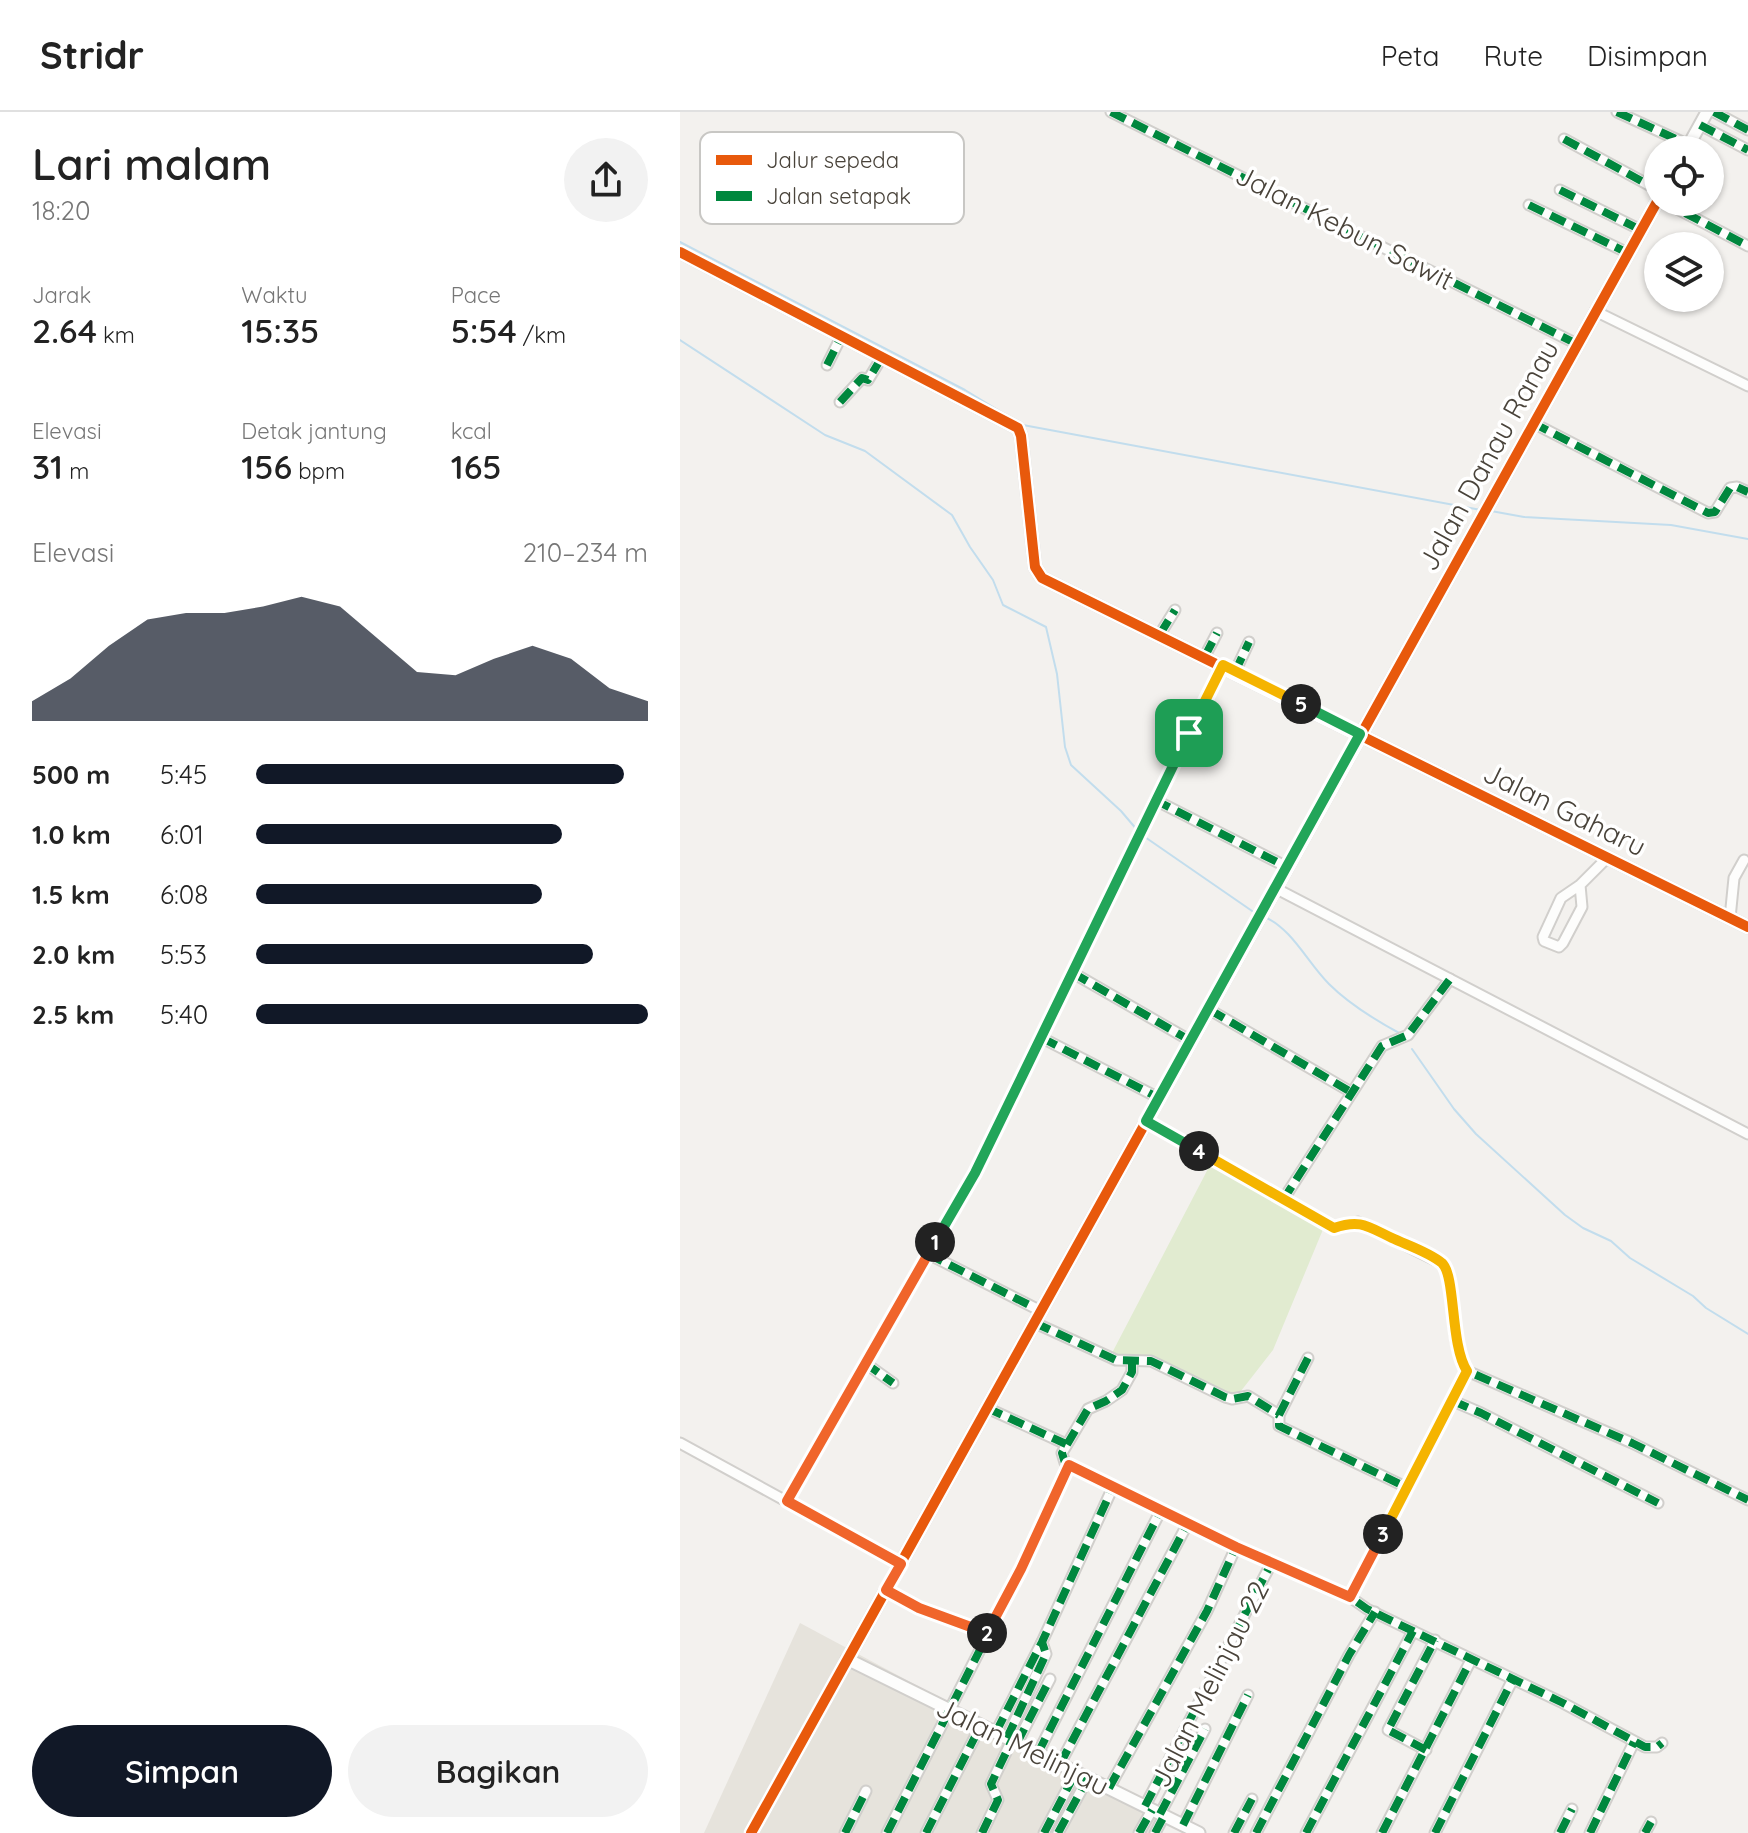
<!DOCTYPE html>
<html lang="id">
<head>
<meta charset="utf-8">
<style>
	body { margin:0; font-family:Quicksand,sans-serif; background:#f2f2f2; color:#222; height:100vh; display:flex; flex-direction:column; font-size:30px; white-space:nowrap }
	* { box-sizing:border-box; margin:0 }
	p { font-size:26px; color:#767676 }
	.icon { flex:none; width:44px; height:44px; fill:none; stroke:currentColor; stroke-width:2; stroke-linecap:round; stroke-linejoin:round }
	.map { position:relative; flex:1; overflow:hidden }
	.drawer { display:flex; flex-direction:column; background:#fff; width:680px }
	.drawer>* { flex:none }
	.controls { position:absolute; left:964px; top:24px; display:grid; gap:16px }
	.controls a { display:grid; place-items:center; width:80px; height:80px; border-radius:50%; background:#fff; box-shadow:0 2px 6px #0004; font-size:40px }
	.pin { position:absolute; display:grid; place-items:center; width:68px; height:68px; color:#fff; margin:-34px; border-radius:16px; box-shadow:0 4px 12px #0006 }
	.km { position:absolute; width:40px; height:40px; margin:-20px; border-radius:50%; background:#222; color:#fff; font-size:22px; line-height:40px; text-align:center }
	.round { display:grid; place-items:center; flex:none; width:84px; height:84px; border-radius:42px; background:#f2f2f2 }
	.summary { display:flex; align-items:center; justify-content:space-between; height:136px; padding:0 32px }
	h1 { font-size:44px; font-weight:600; line-height:60px }
	.metrics { display:grid; grid-template-columns:repeat(3,1fr); gap:12px; height:136px; padding:8px 32px }
	.metrics div { display:grid; align-content:center }
	.metrics b { font-size:34px; font-weight:600 }
	.metrics small { font-size:22px; font-weight:400 }
	.metrics p { font-size:22px }
	.chart { height:224px; padding:16px 32px }
	.chart p { display:flex; justify-content:space-between }
	.chart svg { width:100%; height:144px; margin-top:8px; fill:#111827; opacity:.7 }
	.primary-button { display:flex; gap:16px; margin-top:auto; padding:16px 32px }
	.primary-button a { flex:1; height:92px; border-radius:48px; background:#111827; color:#fff; font-size:32px; font-weight:600; line-height:92px; text-align:center }
	.primary-button a+a { background:#f2f2f2; color:#222 }
	ul { padding:0 32px; list-style:none; font-size:26px }
	li { display:grid; grid-template-columns:128px 96px 1fr; align-items:center; height:60px }
	li i { height:20px; border-radius:10px; background:#111827 }
	header { display:flex; align-items:center; gap:48px; box-sizing:border-box; height:112px; padding:0 40px; background:#fff; border-bottom:2px solid #e0e0e0 }
	header strong { font-size:38px }
	nav { display:flex; gap:44px; margin-inline-start:auto; font-size:28px }
	main { display:flex; flex:1; min-height:0 }
	.map>svg:first-child { display:block }
</style>
</head>
<body>
<header>
<strong>Stridr</strong>
<nav><a>Peta</a><a>Rute</a><a>Disimpan</a></nav>
</header>
<main>
<section class="drawer">
<div class="summary"><div><h1>Lari malam</h1><p>18:20</p></div><a class="round"><svg class="icon" aria-label="share" viewBox="0 0 24 24"><path d="M12 15V3M7 8l5-5 5 5M5 13v7h14v-7"/></svg></a></div>
<div class="metrics">
<div><p>Jarak</p><b>2.64<small> km</small></b></div>
<div><p>Waktu</p><b>15:35</b></div>
<div><p>Pace</p><b>5:54<small> /km</small></b></div>
</div>
<div class="metrics">
<div><p>Elevasi</p><b>31<small> m</small></b></div>
<div><p>Detak jantung</p><b>156<small> bpm</small></b></div>
<div><p>kcal</p><b>165</b></div>
</div>
<div class="chart"><p><span>Elevasi</span>210–234 m</p>
<svg viewBox="0 0 160 44" preserveAspectRatio="none"><path d="M0 44V38L10 31L20 21L30 13L40 11L50 11L60 9L70 6L80 9L90 19L100 29L110 30L120 25L130 21L140 25L150 34L160 38V44z"/></svg>
</div>
<ul>
<li><b>500 m</b>5:45<i style="width:94%"></i></li>
<li><b>1.0 km</b>6:01<i style="width:78%"></i></li>
<li><b>1.5 km</b>6:08<i style="width:73%"></i></li>
<li><b>2.0 km</b>5:53<i style="width:86%"></i></li>
<li><b>2.5 km</b>5:40<i style="width:100%"></i></li>
</ul>
<div class="primary-button"><a>Simpan</a><a>Bagikan</a></div>
</section>
<div class="map">
<svg width="1068" height="1721" viewBox="0 0 1068 1721">
	<rect width="100%" height="100%" fill="#f3f1ee"/>
	<!-- residential -->
	<path fill="#e6e3dc" d="M 120,1511 L 483,1705 L 475,1721 L 24,1721 Z"/>
	<!-- green -->
	<path fill="#e1ebd0" d="M 530,1053 L 644,1115 L 593,1238 L 561,1279 L 549,1284 L 467,1246 L 443,1246 L 432,1241 Z"/>
	<g fill="none" stroke-linecap="round" stroke-linejoin="round">
		<!-- stream -->
		<g stroke="#c2dded" stroke-width="2">
			<path d="M 0,130 L 285,278 L 331,306"/>
			<path d="M 0,228 L 145,323 L 185,339 L 272,403 L 290,435 L 313,468 L 323,493 L 366,515 L 377,562 L 385,635 L 391,653 L 441,699 L 458,719"/>
			<path d="M 343,313 L 801,398"/>
			<path d="M 811,399 L 844,405 L 991,413 L 1068,427"/>
			<path d="M 462,723 L 575,801"/>
			<path d="M 585,805 C 613,818 627,850 649,872 C 670,893 695,908 721,922"/>
			<path d="M 732,937 L 774,997 L 796,1022 L 885,1103 L 903,1116 L 931,1129 L 950,1146 L 1013,1184 L 1026,1196 L 1068,1222"/>
		</g>
		<defs>
			<g id="minor">
				<path d="M 431,0 L 897,232"/>
				<path d="M 937,0 L 1009,33"/>
				<path d="M 1034,0 L 1068,18"/>
				<path d="M 1020,13 L 1068,38"/>
				<path d="M 884,27 L 978,78"/>
				<path d="M 880,78 L 961,118"/>
				<path d="M 984,90 L 1068,134"/>
				<path d="M 849,93 L 948,141"/>
				<path d="M 915,199 L 1068,274"/>
				<path d="M 147,253 L 161,225"/>
				<path d="M 160,290 L 182,266 L 188,268 L 202,245"/>
				<path d="M 853,311 L 1028,401 L 1035,400 L 1050,376 L 1057,375 L 1068,380"/>
				<path d="M 480,522 L 495,498"/>
				<path d="M 525,544 L 537,521"/>
				<path d="M 555,560 L 569,530"/>
				<path d="M 475,688 L 607,755"/>
				<path d="M 900,773 L 902,795 L 883,831 L 879,835 L 864,829 L 863,825 L 881,786 L 900,773 L 928,745"/>
				<path d="M 595,776 L 1068,1022"/>
				<path d="M 1050,806 L 1054,766 L 1064,748"/>
				<path d="M 393,861 L 511,929"/>
				<path d="M 530,898 L 671,980"/>
				<path d="M 362,926 L 479,986"/>
				<path d="M 466,1009 L 654,1116 L 678,1110 L 763,1152 C 780,1183 766,1227 787,1259 L 952,1331 L 1068,1388"/>
				<path d="M 603,1088 L 702,934 L 728,923 L 770,867"/>
				<path d="M 248,1142 L 361,1199"/>
				<path d="M 355,1211 L 436,1248 L 471,1249 L 545,1285 L 552,1287 L 568,1284 L 599,1303"/>
				<path d="M 628,1246 L 599,1303 L 599,1314 L 728,1376 L 787,1259"/>
				<path d="M 452,1249 L 452,1260 L 442,1278 L 426,1289 L 408,1297 L 382,1341 L 385,1351 L 556,1435 L 670,1485 L 687,1497 L 883,1591 L 965,1635 L 977,1635 L 982,1631"/>
				<path d="M 185,1251 L 213,1271"/>
				<path d="M 773,1289 L 801,1301 L 978,1391"/>
				<path d="M 307,1296 L 386,1332"/>
				<path d="M 0,1331 L 221,1452"/>
				<path d="M 107,1389 L 295,1061 L 475,688 L 543,553"/>
				<path d="M 206,1478 L 239,1496 L 309,1522"/>
				<path d="M 670,1485 L 728,1376"/>
				<path d="M 316,1620 L 362,1530 L 433,1375"/>
				<path d="M 327,1626 L 366,1542 L 362,1530"/>
				<path d="M 337,1631 L 370,1567"/>
				<path d="M 746,1638 L 708,1618 L 755,1528"/>
				<path d="M 358,1641 L 481,1398"/>
				<path d="M 380,1652 L 508,1411"/>
				<path d="M 429,1676 L 527,1499 L 556,1435"/>
				<path d="M 465,1694 L 592,1450"/>
				<path d="M 480,1702 L 525,1617"/>
				<path d="M 503,1713 L 568,1583"/>
				<path d="M 165,1721 L 186,1679"/>
				<path d="M 207,1721 L 341,1457 L 389,1353"/>
				<path d="M 246,1721 L 301,1613"/>
				<path d="M 302,1721 L 318,1688 L 311,1672 L 332,1628"/>
				<path d="M 364,1721 L 396,1660"/>
				<path d="M 378,1721 L 408,1666"/>
				<path d="M 459,1721 L 472,1698"/>
				<path d="M 475,1721 L 484,1704"/>
				<path d="M 554,1721 L 572,1687"/>
				<path d="M 576,1721 L 669,1543 L 695,1500"/>
				<path d="M 626,1721 L 733,1519"/>
				<path d="M 702,1721 L 791,1548"/>
				<path d="M 755,1721 L 833,1567"/>
				<path d="M 880,1721 L 892,1697"/>
				<path d="M 910,1721 L 954,1630"/>
				<path d="M 965,1721 L 971,1710"/>
			</g>
			<g id="tertiary">
				<path d="M 1006,38 L 1027,0"/>
				<path d="M 0,140 L 338,316 L 341,324 L 355,455 L 362,466 L 1068,815"/>
				<path d="M 167,1547 L 519,1721"/>
				<path d="M 71,1721 L 978,88"/>
			</g>
		</defs>
		<!-- minor casing -->
		<use href="#minor" stroke="#d1cfcc" stroke-width="13"/>
		<!-- tertiary casing -->
		<use href="#tertiary" stroke="#d1cfcc" stroke-width="15"/>
		<!-- minor -->
		<use href="#minor" stroke="#fdfdfc" stroke-width="9"/>
		<!-- tertiary -->
		<use href="#tertiary" stroke="#fdfdfc" stroke-width="11"/>
		<!-- quiet -->
		<g stroke="#00873e" stroke-width="8" stroke-dasharray="16 8" stroke-linecap="butt">
			<path d="M 431,0 L 897,232"/>
			<path d="M 937,0 L 1009,33"/>
			<path d="M 1034,0 L 1068,18"/>
			<path d="M 1020,13 L 1068,38"/>
			<path d="M 884,27 L 978,78"/>
			<path d="M 880,78 L 961,118"/>
			<path d="M 984,90 L 1068,134"/>
			<path d="M 849,93 L 948,141"/>
			<path d="M 147,253 L 161,225"/>
			<path d="M 160,290 L 182,266 L 188,268 L 202,245"/>
			<path d="M 853,311 L 1028,401 L 1035,400 L 1050,376 L 1057,375 L 1068,380"/>
			<path d="M 480,522 L 495,498"/>
			<path d="M 525,544 L 537,521"/>
			<path d="M 555,560 L 569,530"/>
			<path d="M 475,688 L 607,755"/>
			<path d="M 393,861 L 511,929"/>
			<path d="M 530,898 L 671,980"/>
			<path d="M 362,926 L 479,986"/>
			<path d="M 466,1009 L 654,1116 L 678,1110 L 763,1152 C 780,1183 766,1227 787,1259 L 952,1331 L 1068,1388"/>
			<path d="M 603,1088 L 702,934 L 728,923 L 770,867"/>
			<path d="M 248,1142 L 361,1199"/>
			<path d="M 355,1211 L 436,1248 L 471,1249 L 545,1285 L 552,1287 L 568,1284 L 599,1303"/>
			<path d="M 628,1246 L 599,1303 L 599,1314 L 728,1376 L 787,1259"/>
			<path d="M 452,1249 L 452,1260 L 442,1278 L 426,1289 L 408,1297 L 382,1341 L 385,1351 L 556,1435 L 670,1485 L 687,1497 L 883,1591 L 965,1635 L 977,1635 L 982,1631"/>
			<path d="M 185,1251 L 213,1271"/>
			<path d="M 773,1289 L 801,1301 L 978,1391"/>
			<path d="M 307,1296 L 386,1332"/>
			<path d="M 206,1478 L 239,1496 L 309,1522"/>
			<path d="M 670,1485 L 728,1376"/>
			<path d="M 316,1620 L 362,1530 L 433,1375"/>
			<path d="M 327,1626 L 366,1542 L 362,1530"/>
			<path d="M 337,1631 L 370,1567"/>
			<path d="M 746,1638 L 708,1618 L 755,1528"/>
			<path d="M 358,1641 L 481,1398"/>
			<path d="M 380,1652 L 508,1411"/>
			<path d="M 429,1676 L 527,1499 L 556,1435"/>
			<path d="M 465,1694 L 592,1450"/>
			<path d="M 480,1702 L 525,1617"/>
			<path d="M 503,1713 L 568,1583"/>
			<path d="M 165,1721 L 186,1679"/>
			<path d="M 207,1721 L 341,1457 L 389,1353"/>
			<path d="M 246,1721 L 301,1613"/>
			<path d="M 302,1721 L 318,1688 L 311,1672 L 332,1628"/>
			<path d="M 364,1721 L 396,1660"/>
			<path d="M 378,1721 L 408,1666"/>
			<path d="M 459,1721 L 472,1698"/>
			<path d="M 475,1721 L 484,1704"/>
			<path d="M 554,1721 L 572,1687"/>
			<path d="M 576,1721 L 669,1543 L 695,1500"/>
			<path d="M 626,1721 L 733,1519"/>
			<path d="M 702,1721 L 791,1548"/>
			<path d="M 755,1721 L 833,1567"/>
			<path d="M 880,1721 L 892,1697"/>
			<path d="M 910,1721 L 954,1630"/>
			<path d="M 965,1721 L 971,1710"/>
		</g>
		<defs>
			<g id="cycleway">
				<path d="M 0,140 L 338,316 L 341,324 L 355,455 L 362,466 L 1068,815"/>
				<path d="M 71,1721 L 978,88"/>
			</g>
		</defs>
		<!-- cycleway casing -->
		<use href="#cycleway" stroke="#fff" stroke-width="15"/>
		<!-- cycleway -->
		<use href="#cycleway" stroke="#e8590c" stroke-width="10"/>
	</g>
	<g fill="none" stroke-linecap="round" stroke-linejoin="round">
		<defs>
			<path id="split-1" d="M 255,1130 L 295,1061 L 509,621"/>
			<path id="split-2" d="M 255,1130 L 107,1389 L 221,1452 L 206,1478 L 239,1496 L 307,1521"/>
			<path id="split-3" d="M 307,1521 L 341,1457 L 389,1353 L 556,1435 L 670,1485 L 703,1422"/>
			<path id="split-4" d="M 519,1039 L 654,1116 C 680,1107 687,1114 712,1126 C 727,1133 749,1140 762,1151 C 776,1164 770,1233 787,1259 L 703,1422"/>
			<path id="split-5" d="M 519,1039 L 466,1009 L 680,622 L 621,592"/>
			<path id="split-6" d="M 509,621 L 543,553 L 621,592"/>
		</defs>
		<!-- split-1 casing -->
		<use href="#split-1" stroke="#fff" stroke-width="16"/>
		<!-- split-2 casing -->
		<use href="#split-2" stroke="#fff" stroke-width="16"/>
		<!-- split-3 casing -->
		<use href="#split-3" stroke="#fff" stroke-width="16"/>
		<!-- split-4 casing -->
		<use href="#split-4" stroke="#fff" stroke-width="16"/>
		<!-- split-5 casing -->
		<use href="#split-5" stroke="#fff" stroke-width="16"/>
		<!-- split-6 casing -->
		<use href="#split-6" stroke="#fff" stroke-width="16"/>
		<!-- split-1 -->
		<use href="#split-1" stroke="#22a559" stroke-width="10"/>
		<!-- split-2 -->
		<use href="#split-2" stroke="#f0652b" stroke-width="10"/>
		<!-- split-3 -->
		<use href="#split-3" stroke="#f0652b" stroke-width="10"/>
		<!-- split-4 -->
		<use href="#split-4" stroke="#f5b400" stroke-width="10"/>
		<!-- split-5 -->
		<use href="#split-5" stroke="#22a559" stroke-width="10"/>
		<!-- split-6 -->
		<use href="#split-6" stroke="#f5b400" stroke-width="10"/>
	</g>
	<g text-anchor="middle" dominant-baseline="central" stroke-width="7" stroke-linejoin="round" paint-order="stroke">
		<!-- street labels -->
		<g font-size="28" fill="#49433a" stroke="#fff">
			<text transform="translate(665 115) rotate(27)">Jalan Kebun Sawit</text>
			<text transform="translate(808 343) rotate(-61)">Jalan Danau Ranau</text>
			<text transform="translate(885 697) rotate(26)">Jalan Gaharu</text>
			<text transform="translate(529 1572) rotate(-63)">Jalan Melinjau 22</text>
			<text transform="translate(343 1634) rotate(26)">Jalan Melinjau</text>
		</g>
	</g>
	<!-- legend -->
	<rect x="20" y="20" width="264" height="92" rx="12" fill="#fff" stroke="#c8c7c4" stroke-width="2"/>
	<rect x="36" y="43" width="36" height="10" fill="#e8590c"/>
	<rect x="36" y="79" width="36" height="10" fill="#00873e"/>
	<g font-size="22" fill="#49433a">
		<text x="86" y="56">Jalur sepeda</text>
		<text x="86" y="92">Jalan setapak</text>
	</g>
</svg>
<div class="controls">
<a><svg class="icon" aria-label="locate" viewBox="0 0 24 24"><circle cx="12" cy="12" r="6"/><path d="M12 2v4M12 18v4M2 12h4M18 12h4"/></svg></a>
<a><svg class="icon" aria-label="layers" viewBox="0 0 24 24"><path d="M12 4l9 5-9 5-9-5zM3 14l9 5 9-5"/></svg></a>
</div>
<div class="pin" style="left:509px;top:621px;background:#1e9e55"><svg class="icon" aria-label="arrive" viewBox="0 0 24 24"><path d="M6 21V4h12l-3 4 3 4H6"/></svg></div>
<b class="km" style="left:255px;top:1130px">1</b>
<b class="km" style="left:307px;top:1521px">2</b>
<b class="km" style="left:703px;top:1422px">3</b>
<b class="km" style="left:519px;top:1039px">4</b>
<b class="km" style="left:621px;top:592px">5</b>
</div>
</main>
</body>
</html>
